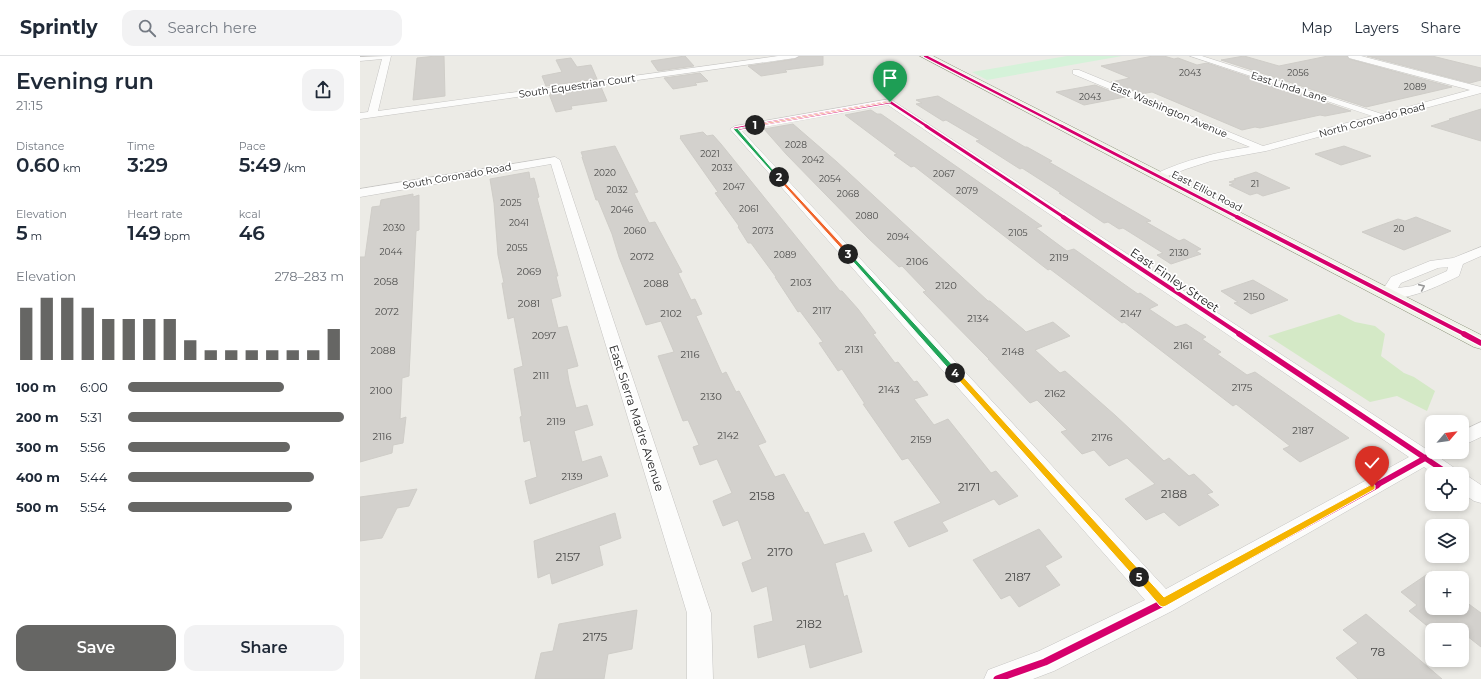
<!DOCTYPE html>
<html lang="en">
<head>
<meta charset="utf-8">
<style>
	body { margin:0; font-family:Montserrat,sans-serif; background:#f2f2f3; color:#1f2937; height:100vh; display:flex; flex-direction:column; font-size:15px; white-space:nowrap }
	* { box-sizing:border-box; margin:0 }
	p { font-size:13px; color:#747a83 }
	.icon { flex:none; width:22px; height:22px; fill:none; stroke:currentColor; stroke-width:2; stroke-linecap:round; stroke-linejoin:round }
	.map { position:relative; flex:1; overflow:hidden }
	.details { display:flex; flex-direction:column; background:#fff; width:360px }
	.details>* { flex:none }
	.needle { width:26px; rotate:62deg }
	.buttons { position:absolute; left:1065px; top:359px; display:grid; gap:8px }
	.buttons a { display:grid; place-items:center; width:44px; height:44px; border-radius:8px; background:#fff; box-shadow:0 2px 6px #0003; font-size:20px }
	.pin { position:absolute; display:grid; place-items:center; width:34px; height:34px; color:#fff; margin:-41px -17px; border-radius:50% 50% 50% 0; rotate:-45deg; box-shadow:0 0 4px #0007 }
	.pin .icon { rotate:45deg }
	.km { position:absolute; width:20px; height:20px; margin:-10px; border-radius:50%; background:#222; color:#fff; font-size:11px; line-height:20px; text-align:center }
	.round { display:grid; place-items:center; flex:none; width:42px; height:42px; border-radius:12px; background:#f2f2f3 }
	.overview { display:flex; align-items:center; justify-content:space-between; height:68px; padding:0 16px }
	h1 { font-size:22px; font-weight:600; line-height:30px }
	.figures { display:grid; grid-template-columns:repeat(3,1fr); gap:6px; height:68px; padding:4px 16px }
	.figures div { display:grid; align-content:center }
	.figures b { font-size:20px; font-weight:600 }
	.figures small { font-size:11px; font-weight:400 }
	.figures p { font-size:11px }
	.chart { height:112px; padding:8px 16px }
	.chart p { display:flex; justify-content:space-between }
	.chart svg { width:100%; height:72px; margin-top:4px; stroke:#666664; stroke-width:6 }
	.action { display:flex; gap:8px; margin-top:auto; padding:8px 16px }
	.action a { flex:1; height:46px; border-radius:12px; background:#666664; color:#fff; font-size:16px; font-weight:600; line-height:46px; text-align:center }
	.action a+a { background:#f2f2f3; color:#1f2937 }
	ul { padding:0 16px; list-style:none; font-size:13px }
	li { display:grid; grid-template-columns:64px 48px 1fr; align-items:center; height:30px }
	li i { height:10px; border-radius:5px; background:#666664 }
	header { display:flex; align-items:center; gap:24px; box-sizing:border-box; height:56px; padding:0 20px; background:#fff; border-bottom:1px solid #e0e1e3 }
	header strong { font-size:19px }
	nav { display:flex; gap:22px; margin-inline-start:auto; font-size:14px }
	.search { width:280px; height:36px; background:#f2f2f3; display:flex; align-items:center; gap:10px; box-sizing:border-box; padding:0 14px; border-radius:12px; color:#747a83; font-size:15px }
	main { display:flex; flex:1; min-height:0 }
	.map>svg:first-child { display:block }
</style>
</head>
<body>
<header>
<strong>Sprintly</strong>
<div class="search"><svg class="icon" aria-label="search" viewBox="0 0 24 24"><circle cx="10" cy="10" r="6"/><path d="M15 15l6 6"/></svg>Search here</div>
<nav><a>Map</a><a>Layers</a><a>Share</a></nav>
</header>
<main>
<section class="details">
<div class="overview"><div><h1>Evening run</h1><p>21:15</p></div><a class="round"><svg class="icon" aria-label="share" viewBox="0 0 24 24"><path d="M12 15V3M7 8l5-5 5 5M5 13v7h14v-7"/></svg></a></div>
<div class="figures">
<div><p>Distance</p><b>0.60<small> km</small></b></div>
<div><p>Time</p><b>3:29</b></div>
<div><p>Pace</p><b>5:49<small> /km</small></b></div>
</div>
<div class="figures">
<div><p>Elevation</p><b>5<small> m</small></b></div>
<div><p>Heart rate</p><b>149<small> bpm</small></b></div>
<div><p>kcal</p><b>46</b></div>
</div>
<div class="chart"><p><span>Elevation</span>278–283 m</p>
<svg viewBox="0 0 160 44" preserveAspectRatio="none"><path d="M5 44V12M15 44V6M25 44V6M35 44V12M45 44V19M55 44V19M65 44V19M75 44V19M85 44V32M95 44V38M105 44V38M115 44V38M125 44V38M135 44V38M145 44V38M155 44V25"/></svg>
</div>
<ul>
<li><b>100 m</b>6:00<i style="width:72%"></i></li>
<li><b>200 m</b>5:31<i style="width:100%"></i></li>
<li><b>300 m</b>5:56<i style="width:75%"></i></li>
<li><b>400 m</b>5:44<i style="width:86%"></i></li>
<li><b>500 m</b>5:54<i style="width:76%"></i></li>
</ul>
<div class="action"><a>Save</a><a>Share</a></div>
</section>
<div class="map">
<svg width="1121" height="623" viewBox="0 0 1121 623">
	<rect width="100%" height="100%" fill="#ecebe6"/>
	<!-- grass -->
	<path fill="#d4e9c6" d="M 979,258 L 995,266 L 1015,270 L 1025,278 L 1021,300 L 1044,317 L 1054,321 L 1075,335 L 1067,355 L 1037,340 L 1010,346 L 908,280 Z"/>
	<!-- park -->
	<path fill="#d5f2d9" d="M 707,0 L 762,0 L 627,24 L 612,16 Z"/>
	<!-- building -->
	<g fill="#d3d1cd" stroke="#cfcdc8">
		<path d="M 76,0 L 84,0 L 85,40 L 53,44 L 57,2 Z"/>
		<path d="M 325,0 L 334,10 L 298,15 L 291,5 Z"/>
		<path d="M 440,0 L 463,0 L 463,9 L 425,14 L 427,16 L 401,20 L 388,10 L 435,3 Z"/>
		<path d="M 793,0 L 804,0 L 814,3 L 818,2 L 837,9 L 847,7 L 991,55 L 965,60 L 960,59 L 900,72 L 895,71 L 882,74 L 792,36 L 781,38 L 751,26 L 770,22 L 741,10 Z"/>
		<path d="M 884,0 L 919,10 L 968,0 L 987,0 L 989,3 L 1092,31 L 1006,51 L 861,4 Z"/>
		<path d="M 1007,0 L 1072,0 L 1121,12 L 1121,24 L 1110,27 Z"/>
		<path d="M 211,2 L 217,11 L 231,9 L 237,23 L 186,30 L 182,20 L 202,16 L 196,4 Z"/>
		<path d="M 340,17 L 348,25 L 335,27 L 337,29 L 313,33 L 304,22 Z"/>
		<path d="M 735,29 L 765,41 L 724,49 L 696,36 Z"/>
		<path d="M 241,31 L 247,45 L 211,50 L 212,53 L 196,56 L 189,38 Z"/>
		<path d="M 578,40 L 665,91 L 667,91 L 692,105 L 689,106 L 791,165 L 786,166 L 819,185 L 824,183 L 841,193 L 836,195 L 841,198 L 811,208 L 797,199 L 803,197 L 763,172 L 759,173 L 748,166 L 744,167 L 699,137 L 701,137 L 662,112 L 660,113 L 616,85 L 620,84 L 586,64 L 583,65 L 556,48 L 562,47 L 556,44 Z"/>
		<path d="M 1121,53 L 1121,85 L 1071,70 L 1090,64 L 1089,63 Z"/>
		<path d="M 511,54 L 517,58 L 521,58 L 682,170 L 676,172 L 707,195 L 714,193 L 778,238 L 780,237 L 798,249 L 789,253 L 816,271 L 826,268 L 846,281 L 842,283 L 861,296 L 857,298 L 887,319 L 895,316 L 989,382 L 940,406 L 923,393 L 930,390 L 876,348 L 873,350 L 764,266 L 762,267 L 690,213 L 688,214 L 554,110 L 551,111 L 534,99 L 537,98 L 485,59 Z"/>
		<path d="M 433,68 L 477,106 L 628,245 L 630,245 L 664,274 L 666,276 L 693,266 L 710,280 L 675,294 L 700,317 L 705,315 L 756,360 L 804,405 L 809,402 L 829,420 L 834,418 L 853,436 L 847,438 L 859,449 L 819,470 L 804,456 L 786,464 L 765,443 L 795,428 L 767,402 L 749,410 L 734,394 L 722,398 L 701,376 L 707,374 L 677,344 L 670,347 L 628,303 L 629,303 L 563,236 L 566,235 L 542,210 L 539,211 L 508,182 L 426,98 L 404,73 Z"/>
		<path d="M 343,76 L 347,80 L 353,79 L 361,88 L 480,235 L 482,235 L 498,253 L 516,277 L 513,278 L 535,307 L 538,306 L 554,326 L 557,325 L 568,339 L 554,343 L 574,369 L 588,363 L 631,417 L 636,415 L 658,440 L 639,449 L 634,443 L 582,466 L 588,475 L 549,491 L 534,466 L 581,447 L 548,402 L 542,404 L 503,348 L 505,348 L 482,313 L 478,315 L 459,287 L 463,286 L 440,255 L 438,256 L 415,221 L 416,221 L 391,187 L 388,187 L 378,171 L 379,170 L 355,137 L 358,136 L 320,82 L 321,81 L 320,80 Z"/>
		<path d="M 255,90 L 278,136 L 274,137 L 289,167 L 295,166 L 322,216 L 318,217 L 331,244 L 335,243 L 342,258 L 336,260 L 362,318 L 366,316 L 376,336 L 379,335 L 406,386 L 398,389 L 415,421 L 424,418 L 445,457 L 448,456 L 464,489 L 504,477 L 512,495 L 475,507 L 484,541 L 487,539 L 502,596 L 450,612 L 445,588 L 398,602 L 394,570 L 413,565 L 407,530 L 392,536 L 382,507 L 392,503 L 378,464 L 363,470 L 353,445 L 372,437 L 357,403 L 340,409 L 333,391 L 339,389 L 328,364 L 323,365 L 298,300 L 314,296 L 301,265 L 286,269 L 259,201 L 252,178 L 238,144 L 236,144 L 222,101 L 223,101 L 221,96 Z"/>
		<path d="M 984,90 L 1011,100 L 981,109 L 955,98 Z"/>
		<path d="M 169,116 L 170,123 L 174,122 L 176,129 L 179,141 L 177,142 L 198,220 L 196,220 L 201,240 L 191,243 L 198,272 L 207,270 L 218,310 L 207,313 L 209,325 L 216,352 L 227,349 L 233,369 L 214,375 L 222,406 L 241,400 L 248,420 L 170,448 L 165,425 L 177,421 L 170,384 L 164,386 L 160,361 L 162,360 L 154,313 L 163,310 L 154,261 L 148,263 L 142,227 L 144,227 L 138,199 L 134,147 L 130,123 Z"/>
		<path d="M 896,116 L 930,132 L 903,140 L 897,137 L 890,139 L 869,129 L 874,128 L 869,126 L 876,124 L 874,123 Z"/>
		<path d="M 53,138 L 53,141 L 59,139 L 59,174 L 56,175 L 49,320 L 42,322 L 40,363 L 46,361 L 43,387 L 33,389 L 32,397 L 0,406 L 0,201 L 5,201 L 12,151 L 20,150 L 21,144 Z"/>
		<path d="M 1056,161 L 1091,175 L 1044,194 L 1002,176 L 1038,163 L 1045,165 Z"/>
		<path d="M 893,224 L 928,244 L 891,258 L 874,247 L 878,246 L 861,235 Z"/>
		<path d="M 57,433 L 49,450 L 37,452 L 22,482 L 0,485 L 0,441 Z"/>
		<path d="M 255,457 L 261,482 L 239,490 L 243,509 L 192,528 L 190,517 L 178,522 L 174,485 Z"/>
		<path d="M 679,473 L 702,501 L 685,510 L 700,529 L 659,551 L 650,539 L 641,543 L 613,504 Z"/>
		<path d="M 1072,515 L 1072,552 L 1102,552 L 1102,543 L 1121,557 L 1121,591 L 1102,576 L 1102,574 L 1072,574 L 1049,555 L 1057,549 L 1041,536 Z"/>
		<path d="M 277,554 L 272,593 L 248,598 L 244,623 L 175,623 L 181,597 L 193,595 L 199,568 Z"/>
		<path d="M 1006,558 L 1082,623 L 998,623 L 976,602 L 998,587 L 983,574 Z"/>
	</g>
	<g fill="none" stroke-linecap="round" stroke-linejoin="round">
		<defs>
			<g id="street">
				<path d="M 31,0 L 18,55 L 418,0 L 439,0 L 435,2 L 0,63 L 0,57 L 8,56 L 22,3 L 0,5 L 0,1 Z"/>
				<path d="M 830,0 L 842,0 L 1022,58 L 1110,34 L 989,2 L 988,0 L 1001,0 L 1121,31 L 1121,37 L 906,95 L 851,105 L 826,113 L 803,122 L 795,122 L 793,120 L 795,118 C 825,104 857,96 890,91 L 713,18 L 713,14 L 719,14 L 903,90 L 1012,60 Z"/>
				<path d="M 530,43 L 1066,393 L 1072,391 L 1072,396 L 1081,396 L 1082,398 L 1080,402 L 1096,413 L 1099,418 L 1074,418 L 1064,411 L 812,555 L 694,615 L 673,623 L 624,623 L 628,614 L 679,595 L 785,544 L 370,73 L 375,70 ZM 528,49 L 1049,401 L 806,533 L 382,75 Z"/>
				<path d="M 195,101 L 200,104 L 351,557 L 353,623 L 327,623 L 327,557 L 191,108 L 0,141 L 0,133 Z"/>
				<path d="M 1121,191 L 1121,200 L 1103,208 L 1099,220 C 1078,230 1045,247 1022,241 L 1020,238 L 1031,221 L 1070,205 L 1093,202 ZM 1088,211 L 1087,215 L 1053,230 L 1038,232 L 1041,227 L 1078,212 Z"/>
				<path d="M 1121,366 L 1121,381 L 1102,390 L 1102,375 Z"/>
				<path d="M 1102,419 L 1109,421 L 1121,429 L 1121,447 L 1114,445 L 1102,437 Z"/>
			</g>
			<path id="secondary" d="M 560,0 L 573,0 L 1121,279 L 1121,293 L 1114,291 Z"/>
		</defs>
		<!-- street casing -->
		<use href="#street" stroke="#c5c4c2" stroke-width="1"/>
		<!-- secondary casing -->
		<use href="#secondary" stroke="#90957f" stroke-width="1"/>
		<!-- street -->
		<use href="#street" fill="#fcfcfb" fill-rule="evenodd"/>
		<!-- secondary -->
		<use href="#secondary" fill="#f1f3ea" fill-rule="evenodd"/>
		<defs>
			<g id="cycleway-far4">
				<path d="M 565,0 L 703,71"/>
				<path d="M 385,71 L 530,46 L 568,71"/>
			</g>
			<g id="cycleway-far3">
				<path d="M 566,70 L 705,162"/>
				<path d="M 701,70 L 879,162"/>
				<path d="M 375,73 L 391,70"/>
			</g>
			<g id="cycleway-far2">
				<path d="M 703,161 L 881,279"/>
				<path d="M 877,161 L 1106,279"/>
			</g>
			<g id="cycleway-far1">
				<path d="M 879,278 L 1089,418"/>
				<path d="M 1104,278 L 1121,287"/>
				<path d="M 1015,430 L 1076,396"/>
			</g>
			<path id="cycleway" d="M 637,623 L 685,606 L 803,547 L 1017,429"/>
		</defs>
		<!-- cycleway-far4 casing -->
		<use href="#cycleway-far4" stroke="#fff" stroke-width="4"/>
		<!-- cycleway-far3 casing -->
		<use href="#cycleway-far3" stroke="#fff" stroke-width="4.5"/>
		<!-- cycleway-far2 casing -->
		<use href="#cycleway-far2" stroke="#fff" stroke-width="6"/>
		<!-- cycleway-far1 casing -->
		<use href="#cycleway-far1" stroke="#fff" stroke-width="8"/>
		<!-- cycleway casing -->
		<use href="#cycleway" stroke="#fff" stroke-width="10"/>
		<!-- cycleway-far4 -->
		<use href="#cycleway-far4" stroke="#d6006c" stroke-width="2.5"/>
		<!-- cycleway-far3 -->
		<use href="#cycleway-far3" stroke="#d6006c" stroke-width="3"/>
		<!-- cycleway-far2 -->
		<use href="#cycleway-far2" stroke="#d6006c" stroke-width="4"/>
		<!-- cycleway-far1 -->
		<use href="#cycleway-far1" stroke="#d6006c" stroke-width="5.5"/>
		<!-- cycleway -->
		<use href="#cycleway" stroke="#d6006c" stroke-width="7"/>
	</g>
	<!-- one-way arrows -->
	<defs><path id="oneway-chevron" d="M-2-3.5L2.5 0L-2 3.5" fill="none" stroke-width="1.6" stroke-linecap="round" stroke-linejoin="round"/></defs>
	<use stroke="#989898" href="#oneway-chevron" transform="translate(1062 231) rotate(-24)"/>
	<!-- split-1 -->
	<path fill="#f0652b" stroke="#fff" d="M 530,45 L 531,46 L 395,70 L 393,69 Z"/>
	<!-- split-2 -->
	<path fill="#22a559" stroke="#fff" d="M 396,69 L 396,70 L 378,73 L 420,122 L 417,122 L 373,73 Z"/>
	<!-- split-3 -->
	<path fill="#f0652b" stroke="#fff" d="M 419,120 L 490,197 L 490,199 L 487,199 L 417,122 Z"/>
	<!-- split-4 -->
	<path fill="#22a559" stroke="#fff" d="M 487,197 L 490,197 L 598,315 L 598,318 L 593,318 L 487,199 Z"/>
	<!-- split-5 -->
	<path fill="#f5b400" stroke="#fff" d="M 593,315 L 598,315 L 783,518 L 784,521 L 783,523 L 776,523 L 593,318 Z"/>
	<!-- split-6 -->
	<path fill="#f5b400" stroke="#fff" d="M 1012,428 L 1015,429 L 1015,433 L 806,550 L 803,551 L 800,550 L 775,521 L 776,518 L 783,518 L 804,541 Z"/>
	<g text-anchor="middle" dominant-baseline="central" stroke-width="3.5" stroke-linejoin="round" paint-order="stroke">
		<!-- far-number labels -->
		<g font-size="9" fill="#4b4b4a">
			<text x="830" y="16">2043</text>
			<text x="938" y="16">2056</text>
			<text x="1055" y="30">2089</text>
			<text x="730" y="40">2043</text>
			<text x="436" y="88">2028</text>
			<text x="350" y="97">2021</text>
			<text x="453" y="103">2042</text>
			<text x="362" y="111">2033</text>
			<text x="245" y="116">2020</text>
			<text x="584" y="117">2067</text>
			<text x="470" y="122">2054</text>
			<text x="895" y="127">21</text>
			<text x="374" y="130">2047</text>
			<text x="257" y="133">2032</text>
			<text x="607" y="134">2079</text>
			<text x="488" y="137">2068</text>
			<text x="151" y="146">2025</text>
			<text x="389" y="152">2061</text>
			<text x="262" y="153">2046</text>
			<text x="507" y="159">2080</text>
			<text x="159" y="166">2041</text>
			<text x="34" y="171">2030</text>
			<text x="1039" y="172">20</text>
			<text x="275" y="174">2060</text>
			<text x="403" y="174">2073</text>
			<text x="658" y="176">2105</text>
			<text x="538" y="180">2094</text>
			<text x="157" y="191">2055</text>
			<text x="31" y="195">2044</text>
			<text x="819" y="196">2130</text>
			<text x="425" y="198">2089</text>
		</g>
		<!-- far-street labels -->
		<g font-size="10" fill="#1e1e1e" stroke="#fff">
			<text transform="translate(217 30) rotate(-8)">South Equestrian Court</text>
			<text transform="translate(929 31) rotate(18)">East Linda Lane</text>
			<text transform="translate(809 54) rotate(23)">East Washington Avenue</text>
			<text transform="translate(1012 64) rotate(-15)">North Coronado Road</text>
			<text transform="translate(97 120) rotate(-10)">South Coronado Road</text>
			<text transform="translate(847 135) rotate(27)">East Elliot Road</text>
		</g>
		<!-- number labels -->
		<g font-size="10" fill="#4b4b4a">
			<text x="282" y="200">2072</text>
			<text x="699" y="201">2119</text>
			<text x="557" y="205">2106</text>
			<text x="169" y="215">2069</text>
			<text x="26" y="225">2058</text>
			<text x="441" y="226">2103</text>
			<text x="296" y="227">2088</text>
			<text x="586" y="229">2120</text>
			<text x="894" y="240">2150</text>
			<text x="169" y="247">2081</text>
			<text x="462" y="254">2117</text>
			<text x="27" y="255">2072</text>
			<text x="311" y="257">2102</text>
			<text x="771" y="257">2147</text>
			<text x="618" y="262">2134</text>
			<text x="184" y="279">2097</text>
			<text x="823" y="289">2161</text>
			<text x="494" y="293">2131</text>
			<text x="23" y="294">2088</text>
			<text x="653" y="295">2148</text>
			<text x="330" y="298">2116</text>
			<text x="181" y="319">2111</text>
			<text x="882" y="331">2175</text>
			<text x="529" y="333">2143</text>
			<text x="21" y="334">2100</text>
			<text x="695" y="337">2162</text>
			<text x="351" y="340">2130</text>
			<text x="196" y="365">2119</text>
			<text x="943" y="374">2187</text>
			<text x="368" y="379">2142</text>
			<text x="22" y="380">2116</text>
			<text x="742" y="381">2176</text>
			<text x="561" y="383">2159</text>
			<text x="212" y="420">2139</text>
		</g>
		<!-- street labels -->
		<g font-size="12" fill="#1e1e1e" stroke="#fff">
			<text transform="translate(815 224) rotate(34)">East Finley Street</text>
			<text transform="translate(277 362) rotate(72)">East Sierra Madre Avenue</text>
		</g>
		<!-- near-number labels -->
		<g font-size="12" fill="#4b4b4a">
			<text x="609" y="430">2171</text>
			<text x="814" y="437">2188</text>
			<text x="402" y="439">2158</text>
			<text x="420" y="495">2170</text>
			<text x="208" y="500">2157</text>
			<text x="658" y="520">2187</text>
			<text x="449" y="567">2182</text>
			<text x="235" y="580">2175</text>
			<text x="1018" y="595">78</text>
		</g>
	</g>
</svg>
<div class="buttons">
<a><svg class="needle" viewBox="-14 -14 28 28"><path d="M0-13l5 13h-10z" fill="#e53935"/><path d="M0 13l5-13h-10z" fill="#747a83"/></svg></a>
<a><svg class="icon" aria-label="locate" viewBox="0 0 24 24"><circle cx="12" cy="12" r="6"/><path d="M12 2v4M12 18v4M2 12h4M18 12h4"/></svg></a>
<a><svg class="icon" aria-label="layers" viewBox="0 0 24 24"><path d="M12 4l9 5-9 5-9-5zM3 14l9 5 9-5"/></svg></a>
<a>+</a>
<a>−</a>
</div>
<div class="pin" style="left:530px;top:46px;background:#1e9e55"><svg class="icon" aria-label="arrive" viewBox="0 0 24 24"><path d="M6 21V4h12l-3 4 3 4H6"/></svg></div>
<div class="pin" style="left:1012px;top:431px;background:#d93025"><svg class="icon" aria-label="check" viewBox="0 0 24 24"><path d="M5 12l5 5 9-10"/></svg></div>
<b class="km" style="left:395px;top:69px">1</b>
<b class="km" style="left:419px;top:121px">2</b>
<b class="km" style="left:488px;top:198px">3</b>
<b class="km" style="left:595px;top:317px">4</b>
<b class="km" style="left:779px;top:521px">5</b>
</div>
</main>
</body>
</html>
